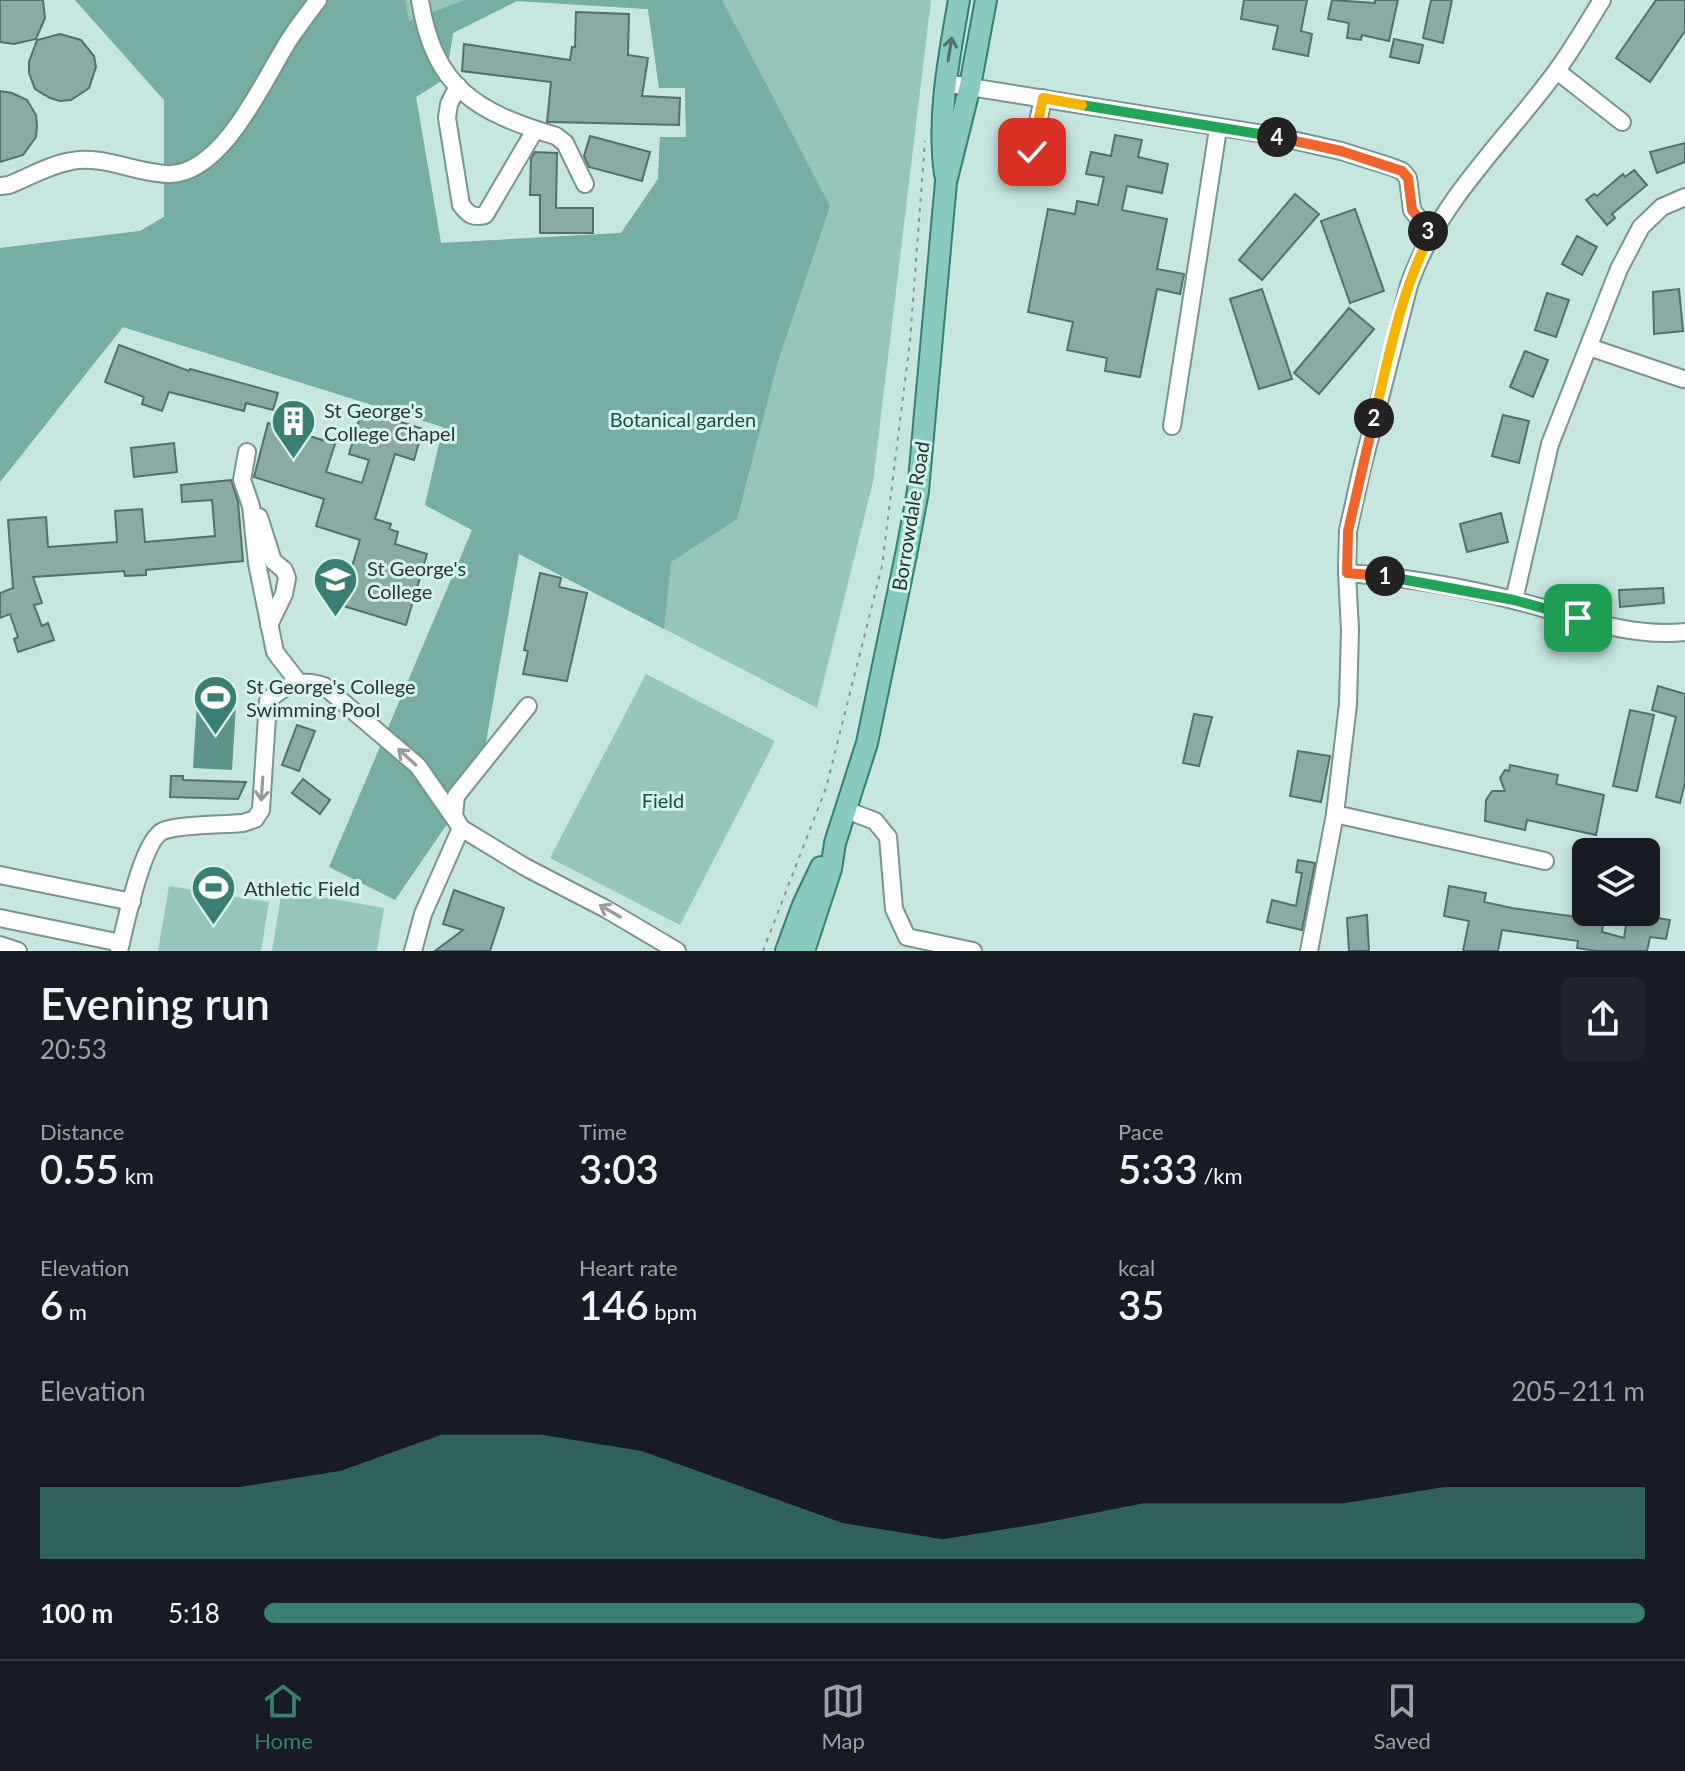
<!DOCTYPE html>
<html lang="en">
<head>
<meta charset="utf-8">
<style>
	body { margin:0; font-family:Lato,sans-serif; background:#20242c; color:#f1f3f6; height:100vh; display:flex; flex-direction:column; font-size:30px; white-space:nowrap }
	* { box-sizing:border-box; margin:0 }
	p { font-size:26px; color:#9ea1a6 }
	.icon { flex:none; width:44px; height:44px; fill:none; stroke:currentColor; stroke-width:2; stroke-linecap:round; stroke-linejoin:round }
	.map { position:relative; height:951px; overflow:hidden }
	.sheet { display:flex; flex-direction:column; background:#171b24; flex:1 }
	.sheet>* { flex:none }
	.fabs { position:absolute; left:1572px; top:838px; display:grid; gap:16px }
	.fabs a { display:grid; place-items:center; width:88px; height:88px; border-radius:12px; background:#171b24; box-shadow:0 4px 12px #0003; font-size:40px }
	.pin { position:absolute; display:grid; place-items:center; width:68px; height:68px; color:#fff; margin:-34px; border-radius:16px; box-shadow:0 4px 12px #0006 }
	.km { position:absolute; width:40px; height:40px; margin:-20px; border-radius:50%; background:#222; color:#fff; font-size:22px; line-height:40px; text-align:center }
	.round { display:grid; place-items:center; flex:none; width:84px; height:84px; border-radius:12px; background:#20242c }
	.overview { display:flex; align-items:center; justify-content:space-between; height:136px; padding:0 40px }
	h1 { font-size:44px; font-weight:600; line-height:60px }
	.figures { display:grid; grid-template-columns:repeat(3,1fr); gap:12px; height:136px; padding:8px 40px }
	.figures div { display:grid; align-content:center }
	.figures b { font-size:40px; font-weight:600 }
	.figures small { font-size:22px; font-weight:400 }
	.figures p { font-size:22px }
	.chart { height:224px; padding:16px 40px }
	.chart p { display:flex; justify-content:space-between }
	.chart svg { width:100%; height:144px; margin-top:8px; fill:#3b7f74; opacity:.7 }
	ul { padding:0 40px; list-style:none; font-size:26px }
	li { display:grid; grid-template-columns:128px 96px 1fr; align-items:center; height:60px }
	li i { height:20px; border-radius:10px; background:#3b7f74 }
	.dock { display:flex; justify-content:space-around; align-items:center; height:112px; border-top:2px solid #363941; background:#171b24; font-size:22px; color:#9ea1a6 }
	.dock a { display:grid; justify-items:center; gap:4px }
	.dock .current { color:#3b7f74 }
	.map>svg:first-child { display:block }
</style>
</head>
<body>
<div class="map">
<svg width="1685" height="951" viewBox="0 0 1685 951">
	<rect width="100%" height="100%" fill="#c7e6df"/>
	<!-- green -->
	<g fill="#95c5bb" fill-rule="evenodd">
		<path d="M 75,0 L 931,0 L 873,482 L 817,708 L 425,505 L 443,427 L 123,327 L 0,482 L 0,248 L 140,231 L 164,217 L 164,100 ZM 517,1 L 648,9 L 659,88 L 685,88 L 686,137 L 660,137 L 658,179 L 621,233 L 441,243 L 416,97 L 446,78 L 453,33 Z"/>
		<path d="M 646,674 L 775,741 L 680,925 L 550,858 Z"/>
		<path d="M 169,886 L 269,902 L 261,951 L 158,951 Z"/>
		<path d="M 282,890 L 384,908 L 377,951 L 272,951 Z"/>
	</g>
	<!-- forest -->
	<path fill="#76aea3" fill-rule="evenodd" d="M 75,0 L 405,0 L 409,21 L 465,0 L 722,0 L 830,206 L 778,361 L 737,519 L 671,562 L 664,629 L 519,554 L 480,776 L 395,900 L 329,867 L 472,530 L 425,505 L 443,427 L 123,327 L 0,482 L 0,248 L 140,231 L 164,217 L 164,100 ZM 517,1 L 648,9 L 659,88 L 685,88 L 686,137 L 660,137 L 658,179 L 621,233 L 441,243 L 416,97 L 446,78 L 453,33 Z"/>
	<!-- water -->
	<path fill="#5e958a" d="M 197,702 L 236,704 L 232,770 L 193,768 Z"/>
	<!-- building -->
	<g fill="#8caaa4" stroke="#54706a" stroke-width="2">
		<path d="M 0,0 L 43,0 L 45,18 L 36,39 L 14,44 L 0,42 Z"/>
		<path d="M 1244,0 L 1307,0 L 1301,31 L 1312,34 L 1308,56 L 1273,49 L 1278,26 L 1241,19 Z"/>
		<path d="M 1332,0 L 1375,3 L 1375,0 L 1398,0 L 1389,41 L 1362,35 L 1361,40 L 1347,38 L 1349,23 L 1328,19 Z"/>
		<path d="M 1431,0 L 1452,0 L 1443,43 L 1423,38 Z"/>
		<path d="M 1656,0 L 1685,0 L 1685,31 L 1650,82 L 1616,58 Z"/>
		<path d="M 576,12 L 629,14 L 628,55 L 648,58 L 642,96 L 680,98 L 679,125 L 550,122 L 547,122 L 551,82 L 462,71 L 464,44 L 570,60 L 572,47 L 575,47 Z"/>
		<path d="M 60,34 L 81,40 L 94,56 L 96,67 L 89,88 L 71,100 L 60,101 L 50,98 L 35,89 L 29,73 L 29,62 L 37,40 Z"/>
		<path d="M 1394,39 L 1423,45 L 1419,63 L 1390,57 Z"/>
		<path d="M 0,91 L 12,93 L 27,100 L 36,115 L 37,126 L 36,137 L 23,155 L 0,162 Z"/>
		<path d="M 1115,135 L 1142,140 L 1138,157 L 1168,164 L 1162,193 L 1127,186 L 1122,210 L 1167,219 L 1157,269 L 1184,274 L 1180,294 L 1157,289 L 1140,377 L 1105,371 L 1107,358 L 1067,350 L 1073,322 L 1028,312 L 1048,209 L 1075,214 L 1077,201 L 1098,205 L 1104,177 L 1086,174 L 1091,152 L 1111,156 Z"/>
		<path d="M 590,136 L 650,152 L 642,181 L 589,167 L 584,156 Z"/>
		<path d="M 1685,143 L 1685,162 L 1657,173 L 1650,152 Z"/>
		<path d="M 535,152 L 557,153 L 556,208 L 593,208 L 593,233 L 540,233 L 540,195 L 530,195 L 531,158 Z"/>
		<path d="M 1634,170 L 1647,185 L 1612,214 L 1615,218 L 1607,225 L 1586,200 L 1594,194 L 1597,196 L 1623,174 L 1625,177 Z"/>
		<path d="M 1295,194 L 1319,214 L 1262,280 L 1239,260 Z"/>
		<path d="M 1355,209 L 1384,291 L 1350,303 L 1321,221 Z"/>
		<path d="M 1577,236 L 1597,247 L 1582,275 L 1562,264 Z"/>
		<path d="M 1262,289 L 1292,379 L 1259,389 L 1230,299 Z"/>
		<path d="M 1679,289 L 1683,331 L 1654,334 L 1653,292 Z"/>
		<path d="M 1547,293 L 1569,300 L 1556,337 L 1535,330 Z"/>
		<path d="M 1349,308 L 1374,329 L 1319,394 L 1294,373 Z"/>
		<path d="M 119,345 L 189,371 L 190,369 L 278,393 L 273,410 L 246,403 L 244,411 L 169,392 L 162,411 L 142,404 L 144,397 L 105,382 Z"/>
		<path d="M 1525,351 L 1548,360 L 1533,397 L 1510,387 Z"/>
		<path d="M 362,410 L 423,429 L 414,460 L 395,454 L 375,519 L 391,524 L 389,529 L 398,532 L 395,544 L 427,554 L 406,625 L 327,601 L 334,579 L 347,583 L 360,540 L 316,526 L 324,499 L 254,477 L 268,423 L 335,444 L 326,472 L 362,483 L 369,460 L 349,454 Z"/>
		<path d="M 1503,415 L 1529,421 L 1519,463 L 1492,456 Z"/>
		<path d="M 174,443 L 177,472 L 134,477 L 131,448 Z"/>
		<path d="M 231,480 L 238,502 L 243,561 L 146,570 L 146,575 L 125,576 L 124,571 L 33,577 L 42,603 L 34,605 L 42,626 L 48,623 L 54,640 L 18,652 L 14,639 L 18,637 L 10,614 L 0,618 L 0,593 L 13,588 L 8,520 L 46,517 L 48,547 L 117,542 L 115,511 L 142,509 L 145,542 L 215,536 L 212,500 L 182,502 L 181,485 Z"/>
		<path d="M 1501,513 L 1508,542 L 1467,552 L 1460,524 Z"/>
		<path d="M 540,573 L 561,578 L 559,587 L 587,593 L 567,681 L 523,674 L 528,651 L 524,650 Z"/>
		<path d="M 1663,588 L 1664,603 L 1620,607 L 1619,590 Z"/>
		<path d="M 1658,686 L 1685,694 L 1685,783 L 1680,803 L 1656,797 L 1676,717 L 1652,710 Z"/>
		<path d="M 1630,710 L 1654,715 L 1637,791 L 1613,786 Z"/>
		<path d="M 1194,714 L 1212,717 L 1199,766 L 1183,763 Z"/>
		<path d="M 297,725 L 315,731 L 299,771 L 282,765 Z"/>
		<path d="M 1298,751 L 1330,756 L 1321,802 L 1290,796 Z"/>
		<path d="M 1510,765 L 1558,775 L 1556,784 L 1604,795 L 1596,835 L 1527,820 L 1525,830 L 1485,821 L 1486,800 L 1492,791 L 1505,791 L 1500,778 L 1505,770 L 1509,771 Z"/>
		<path d="M 171,776 L 183,776 L 183,780 L 246,782 L 238,799 L 170,797 Z"/>
		<path d="M 303,779 L 330,800 L 320,814 L 292,793 Z"/>
		<path d="M 1298,860 L 1315,863 L 1302,930 L 1267,922 L 1272,900 L 1296,906 L 1302,873 L 1296,872 Z"/>
		<path d="M 1449,886 L 1486,893 L 1484,902 L 1512,908 L 1585,918 L 1586,913 L 1604,916 L 1602,932 L 1624,938 L 1628,913 L 1670,920 L 1666,939 L 1650,937 L 1647,951 L 1596,951 L 1577,948 L 1578,941 L 1502,930 L 1498,951 L 1463,951 L 1469,921 L 1444,916 Z"/>
		<path d="M 454,890 L 504,908 L 490,951 L 435,951 L 463,930 L 443,924 Z"/>
		<path d="M 1367,915 L 1369,951 L 1349,951 L 1347,918 Z"/>
	</g>
	<g fill="none" stroke-linecap="round" stroke-linejoin="round">
		<defs>
			<g id="minor">
				<path d="M 420,0 C 434,88 476,112 556,136 L 565,143 L 585,184"/>
				<path d="M 1557,71 L 1622,122"/>
				<path d="M 945,83 L 1270,135 L 1341,151 L 1389,166 L 1402,171 L 1408,178 L 1412,210 L 1431,234"/>
				<path d="M 458,86 L 449,104 L 447,118 L 461,205 C 469,215 473,218 485,215 L 535,130"/>
				<path d="M 1032,152 L 1043,98"/>
				<path d="M 0,186 L 9,185 C 29,177 51,164 72,161 C 104,155 138,174 170,174 C 224,173 264,79 289,40 C 298,26 308,13 318,0"/>
				<path d="M 1589,347 L 1683,379"/>
				<path d="M 1172,426 L 1218,129"/>
				<path d="M 247,452 L 242,480 L 251,506 L 257,563 L 275,652 L 299,683"/>
				<path d="M 259,517 L 273,561 L 284,570 L 287,578 L 284,594 L 269,625"/>
				<path d="M 1347,573 C 1403,577 1462,587 1517,601 C 1573,615 1626,638 1685,632"/>
				<path d="M 1514,600 L 1550,444 L 1619,269 L 1641,227 L 1662,207 L 1685,197"/>
				<path d="M 846,810 L 875,821 L 888,837 L 894,909 L 907,937 L 973,951"/>
				<path d="M 1335,814 L 1545,861"/>
				<path d="M 0,875 L 132,902"/>
				<path d="M 0,918 L 121,943"/>
				<path d="M 0,945 L 18,951"/>
				<path d="M 119,951 C 125,927 142,840 163,831 C 179,824 224,825 243,823 L 255,819 L 261,810 L 268,701 C 284,685 302,678 324,686 L 418,766 L 461,828 L 525,867 L 606,909 L 677,951"/>
				<path d="M 413,951 L 423,914 L 461,828 L 454,816 L 456,796 L 528,706"/>
				<path d="M 1309,951 L 1335,814 L 1348,704 L 1350,630 L 1347,573 L 1348,531 L 1361,472 L 1409,285 C 1437,203 1504,142 1555,73 C 1572,50 1587,24 1602,0"/>
			</g>
			<g id="major">
				<path d="M 945,174 C 937,116 949,58 959,0"/>
				<path d="M 786,951 L 803,905 L 821,867"/>
				<path d="M 804,951 L 831,869 L 835,843 L 867,743 L 907,550 L 918,491 L 946,182 L 970,86 L 986,0"/>
			</g>
		</defs>
		<!-- minor casing -->
		<use href="#minor" stroke="#77948e" stroke-width="20"/>
		<!-- major casing -->
		<use href="#major" stroke="#348074" stroke-width="24"/>
		<!-- path -->
		<path stroke="#7f9590" stroke-width="2" stroke-dasharray="4 6" stroke-linecap="butt" d="M 763,951 L 826,788 L 882,566 L 910,341 L 925,141"/>
		<!-- minor -->
		<use href="#minor" stroke="#fff" stroke-width="16"/>
		<!-- major -->
		<use href="#major" stroke="#88cac0" stroke-width="20"/>
	</g>
	<!-- one-way arrows -->
	<defs><path id="oneway-shaft" d="M-6 0H5M1.5-3L5.5 0L1.5 3" fill="none" stroke-width="1.6" stroke-linecap="round" stroke-linejoin="round" transform="scale(2)"/></defs>
	<use stroke="#50726c" href="#oneway-shaft" transform="translate(950 49) rotate(-81)"/>
	<g stroke="#949b9a">
		<use href="#oneway-shaft" transform="translate(407 757) rotate(-138)"/>
		<use href="#oneway-shaft" transform="translate(262 789) rotate(94)"/>
		<use href="#oneway-shaft" transform="translate(610 911) rotate(-150)"/>
	</g>
	<g fill="none" stroke-linecap="round" stroke-linejoin="round">
		<defs>
			<path id="split-1" d="M 1385,576 L 1514,600 L 1578,618"/>
			<path id="split-2" d="M 1374,418 L 1348,531 L 1347,573 L 1385,576"/>
			<path id="split-3" d="M 1374,418 C 1389,356 1401,290 1431,234 L 1428,231"/>
			<path id="split-4" d="M 1277,137 L 1341,151 L 1402,171 L 1408,178 L 1412,210 L 1428,231"/>
			<path id="split-5" d="M 1082,105 L 1277,137"/>
			<path id="split-6" d="M 1032,152 L 1043,98 L 1082,105"/>
		</defs>
		<!-- split-1 casing -->
		<use href="#split-1" stroke="#fff" stroke-width="16"/>
		<!-- split-2 casing -->
		<use href="#split-2" stroke="#fff" stroke-width="16"/>
		<!-- split-3 casing -->
		<use href="#split-3" stroke="#fff" stroke-width="16"/>
		<!-- split-4 casing -->
		<use href="#split-4" stroke="#fff" stroke-width="16"/>
		<!-- split-5 casing -->
		<use href="#split-5" stroke="#fff" stroke-width="16"/>
		<!-- split-6 casing -->
		<use href="#split-6" stroke="#fff" stroke-width="16"/>
		<!-- split-1 -->
		<use href="#split-1" stroke="#22a559" stroke-width="10"/>
		<!-- split-2 -->
		<use href="#split-2" stroke="#f0652b" stroke-width="10"/>
		<!-- split-3 -->
		<use href="#split-3" stroke="#f5b400" stroke-width="10"/>
		<!-- split-4 -->
		<use href="#split-4" stroke="#f0652b" stroke-width="10"/>
		<!-- split-5 -->
		<use href="#split-5" stroke="#22a559" stroke-width="10"/>
		<!-- split-6 -->
		<use href="#split-6" stroke="#f5b400" stroke-width="10"/>
	</g>
	<!-- icons -->
	<defs>
		<symbol id="building-pin" viewBox="-11 -11 22 30"><path d="M0 17L-7.5 6A9.5 9.5 0 1 1 7.5 6Z" fill="#3b7f74" stroke="#d4f3ec"/><path d="M-4-6H4V6H1V3H-1V6H-4ZM-2.5-4.3h1.7v1.8h-1.7ZM.8-4.3h1.7v1.8H.8ZM-2.5-1h1.7V.8h-1.7ZM.8-1h1.7V.8H.8Z" fill="#fff"/></symbol>
		<symbol id="school-pin" viewBox="-11 -11 22 30"><path d="M0 17L-7.5 6A9.5 9.5 0 1 1 7.5 6Z" fill="#3b7f74" stroke="#d4f3ec"/><path d="M0-5L7-2L0 1L-7-2ZM-4 1L0 2.5L4 1V4Q0 6-4 4Z" fill="#fff"/></symbol>
		<symbol id="stadium-pin" viewBox="-11 -11 22 30"><path d="M0 17L-7.5 6A9.5 9.5 0 1 1 7.5 6Z" fill="#3b7f74" stroke="#d4f3ec"/><path d="M0-5a6.5 5 0 1 0 0 10a6.5 5 0 1 0 0-10ZM-3.5-1.8h7v3.6h-7Z" fill="#fff"/></symbol>
	</defs>
	<g fill-rule="evenodd">
		<use href="#building-pin" x="268" y="396" width="51" height="69"/>
		<use href="#school-pin" x="310" y="554" width="51" height="69"/>
		<use href="#stadium-pin" x="190" y="672" width="51" height="69"/>
		<use href="#stadium-pin" x="188" y="862" width="51" height="69"/>
	</g>
	<g text-anchor="middle" dominant-baseline="central" stroke-width="6" stroke-linejoin="round" paint-order="stroke">
		<!-- poi labels -->
		<g font-size="20" fill="#2a3734" stroke="#d4f3ec" text-anchor="start">
			<text x="324" y="410">St George's<tspan x="324" dy="23">College Chapel</tspan></text>
			<text x="367" y="568">St George's<tspan x="367" dy="23">College</tspan></text>
			<text x="246" y="686">St George's College<tspan x="246" dy="23">Swimming Pool</tspan></text>
			<text x="244" y="888">Athletic Field</text>
		</g>
		<!-- park labels -->
		<g font-size="20" fill="#1c4d45" stroke="#d4f3ec">
			<text x="683" y="419">Botanical garden</text>
			<text x="663" y="800">Field</text>
		</g>
		<!-- street labels -->
		<g font-size="20" fill="#2a3734" stroke="#d4f3ec">
			<text transform="translate(910 516) rotate(-81)">Borrowdale Road</text>
		</g>
	</g>
</svg>
<div class="fabs">
<a><svg class="icon" aria-label="layers" viewBox="0 0 24 24"><path d="M12 4l9 5-9 5-9-5zM3 14l9 5 9-5"/></svg></a>
</div>
<div class="pin" style="left:1578px;top:618px;background:#1e9e55"><svg class="icon" aria-label="arrive" viewBox="0 0 24 24"><path d="M6 21V4h12l-3 4 3 4H6"/></svg></div>
<div class="pin" style="left:1032px;top:152px;background:#d93025"><svg class="icon" aria-label="check" viewBox="0 0 24 24"><path d="M5 12l5 5 9-10"/></svg></div>
<b class="km" style="left:1385px;top:576px">1</b>
<b class="km" style="left:1374px;top:418px">2</b>
<b class="km" style="left:1428px;top:231px">3</b>
<b class="km" style="left:1277px;top:137px">4</b>
</div>
<section class="sheet">
<div class="overview"><div><h1>Evening run</h1><p>20:53</p></div><a class="round"><svg class="icon" aria-label="share" viewBox="0 0 24 24"><path d="M12 15V3M7 8l5-5 5 5M5 13v7h14v-7"/></svg></a></div>
<div class="figures">
<div><p>Distance</p><b>0.55<small> km</small></b></div>
<div><p>Time</p><b>3:03</b></div>
<div><p>Pace</p><b>5:33<small> /km</small></b></div>
</div>
<div class="figures">
<div><p>Elevation</p><b>6<small> m</small></b></div>
<div><p>Heart rate</p><b>146<small> bpm</small></b></div>
<div><p>kcal</p><b>35</b></div>
</div>
<div class="chart"><p><span>Elevation</span>205–211 m</p>
<svg viewBox="0 0 160 44" preserveAspectRatio="none"><path d="M0 44V22L10 22L20 22L30 17L40 6L50 6L60 11L70 22L80 33L90 38L100 33L110 27L120 27L130 27L140 22L150 22L160 22V44z"/></svg>
</div>
<ul>
<li><b>100 m</b>5:18<i style="width:100%"></i></li>
</ul>
</section>
<nav class="dock">
<a class="current"><svg class="icon" aria-label="home" viewBox="0 0 24 24"><path d="M3 11l9-7 9 7M6 9v11h12V9"/></svg>Home</a>
<a><svg class="icon" aria-label="map" viewBox="0 0 24 24"><path d="M3 6l6-2 6 2 6-2v14l-6 2-6-2-6 2zM9 4v14M15 6v14"/></svg>Map</a>
<a><svg class="icon" aria-label="saved" viewBox="0 0 24 24"><path d="M7 4h10v16l-5-4-5 4z"/></svg>Saved</a>
</nav>
</body>
</html>
